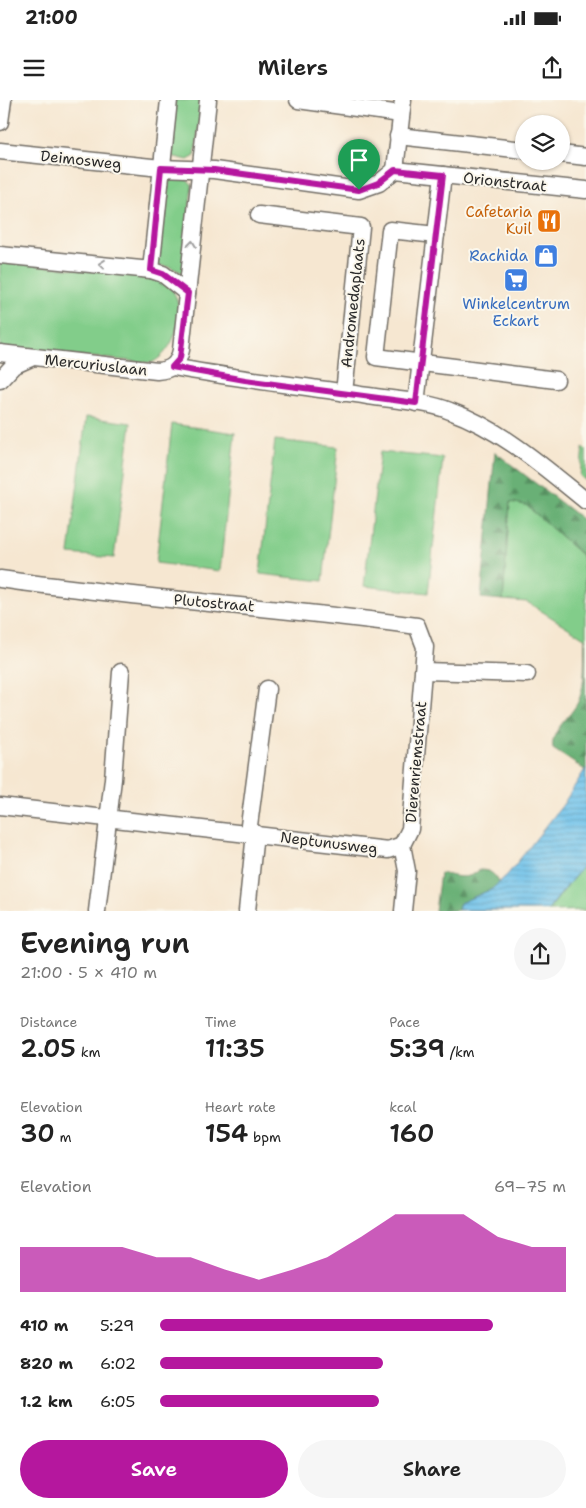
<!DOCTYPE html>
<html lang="en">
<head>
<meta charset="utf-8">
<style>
	body { margin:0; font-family:"Shantell Sans",sans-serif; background:#f6f6f6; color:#222; height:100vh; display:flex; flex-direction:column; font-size:19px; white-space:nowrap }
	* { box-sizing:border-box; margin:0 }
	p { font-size:16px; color:#767676 }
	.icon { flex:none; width:28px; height:28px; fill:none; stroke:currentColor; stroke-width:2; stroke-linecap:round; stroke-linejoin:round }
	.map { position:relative; height:811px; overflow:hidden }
	.drawer { display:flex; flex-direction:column; background:#fff; flex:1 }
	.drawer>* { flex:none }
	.tools { position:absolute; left:515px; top:15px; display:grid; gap:10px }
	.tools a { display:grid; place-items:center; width:55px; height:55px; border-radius:50%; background:#fff; box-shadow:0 1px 4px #0004; font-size:25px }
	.pin { position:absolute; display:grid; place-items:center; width:42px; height:42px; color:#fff; margin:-51px -21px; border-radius:50% 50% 50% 0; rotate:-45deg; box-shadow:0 0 5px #0007 }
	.pin .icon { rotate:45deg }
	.round { display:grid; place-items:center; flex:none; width:52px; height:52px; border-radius:26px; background:#f6f6f6 }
	.head { display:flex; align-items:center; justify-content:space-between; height:85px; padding:0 20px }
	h1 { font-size:28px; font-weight:600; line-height:38px }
	.metrics { display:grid; grid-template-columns:repeat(3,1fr); gap:8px; height:85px; padding:5px 20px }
	.metrics div { display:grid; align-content:center }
	.metrics b { font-size:25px; font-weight:600 }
	.metrics small { font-size:14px; font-weight:400 }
	.metrics p { font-size:14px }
	.chart { height:140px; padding:10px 20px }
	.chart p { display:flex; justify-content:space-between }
	.chart svg { width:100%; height:90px; margin-top:5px; fill:#b5179e; opacity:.7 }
	.cta { display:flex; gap:10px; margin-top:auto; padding:10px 20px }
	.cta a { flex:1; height:58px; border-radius:30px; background:#b5179e; color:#fff; font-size:20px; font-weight:600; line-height:58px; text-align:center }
	.cta a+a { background:#f6f6f6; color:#222 }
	ul { padding:0 20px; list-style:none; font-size:16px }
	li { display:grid; grid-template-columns:80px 60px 1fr; align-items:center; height:38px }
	li i { height:12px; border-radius:6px; background:#b5179e }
	.status { display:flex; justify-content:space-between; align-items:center; height:35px; padding:0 25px; background:#fff; direction:ltr }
	.status svg { height:14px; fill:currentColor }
	header { display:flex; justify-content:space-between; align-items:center; height:65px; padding:0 20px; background:#fff; font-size:22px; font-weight:600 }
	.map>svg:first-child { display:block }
</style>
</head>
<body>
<div class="status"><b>21:00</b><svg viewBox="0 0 49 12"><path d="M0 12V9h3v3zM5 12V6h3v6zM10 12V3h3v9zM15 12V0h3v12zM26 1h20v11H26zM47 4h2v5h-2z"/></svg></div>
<header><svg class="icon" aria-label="menu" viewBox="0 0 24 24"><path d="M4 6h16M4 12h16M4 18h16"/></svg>Milers<svg class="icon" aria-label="share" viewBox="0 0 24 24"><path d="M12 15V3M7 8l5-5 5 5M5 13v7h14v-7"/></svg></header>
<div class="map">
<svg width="586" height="811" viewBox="0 0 586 811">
	<defs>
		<pattern id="forest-firs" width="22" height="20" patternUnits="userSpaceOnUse" patternTransform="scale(1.25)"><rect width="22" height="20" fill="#69b076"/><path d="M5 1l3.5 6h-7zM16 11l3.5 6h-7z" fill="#578f61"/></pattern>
		<pattern id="water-rules" width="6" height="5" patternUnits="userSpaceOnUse" patternTransform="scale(1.25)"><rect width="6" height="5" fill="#6dc1ea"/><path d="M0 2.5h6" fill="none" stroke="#5a9dbe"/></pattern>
	</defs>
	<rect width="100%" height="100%" fill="#fbf7ec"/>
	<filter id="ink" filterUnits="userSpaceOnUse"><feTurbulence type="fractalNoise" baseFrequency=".02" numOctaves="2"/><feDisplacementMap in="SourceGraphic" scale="10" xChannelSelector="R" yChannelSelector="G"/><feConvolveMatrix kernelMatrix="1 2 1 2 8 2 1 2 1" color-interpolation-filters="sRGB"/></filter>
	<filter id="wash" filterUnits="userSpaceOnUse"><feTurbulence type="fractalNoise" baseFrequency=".0096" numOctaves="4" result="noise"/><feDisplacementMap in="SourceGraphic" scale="20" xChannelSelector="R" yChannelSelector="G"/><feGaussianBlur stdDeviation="1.12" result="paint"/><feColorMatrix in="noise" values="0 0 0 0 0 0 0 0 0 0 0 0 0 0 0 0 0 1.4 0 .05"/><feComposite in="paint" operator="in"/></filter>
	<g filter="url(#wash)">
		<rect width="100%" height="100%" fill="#f6e7d1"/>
		<!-- green -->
		<g fill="#82cd8a" stroke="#567c5a">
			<path d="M 175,0 L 202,0 L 195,56 L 188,60 L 171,56 Z"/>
			<path d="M 173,78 L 186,79 L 192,84 L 183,173 L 170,167 L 156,165 L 168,80 Z"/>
			<path d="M 0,162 L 151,176 C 159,179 168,183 173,191 C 187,214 174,253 151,263 L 0,248 Z"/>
			<path d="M 86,317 L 131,323 L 114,458 L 69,454 Z"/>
			<path d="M 172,324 L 235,333 L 220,471 L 156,463 Z"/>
			<path d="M 275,340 L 338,347 L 323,481 L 260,474 Z"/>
			<path d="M 583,347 L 586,350 L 586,381 L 580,376 Z"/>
			<path d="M 380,352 L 443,358 L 428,493 L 364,486 Z"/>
			<path d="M 510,402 L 526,405 L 586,459 L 586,539 L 527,502 L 503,500 Z"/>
			<path d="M 586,762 L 586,810 L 548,811 Z"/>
		</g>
		<!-- forest -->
		<g fill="url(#forest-firs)" stroke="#4a6e50">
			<path d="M 495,352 L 586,422 L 586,490 L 582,455 L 526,405 L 510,402 L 503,500 L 481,498 Z"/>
			<path d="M 585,539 L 586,668 L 585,670 L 553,649 C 550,629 571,618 579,600 C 586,582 584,558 585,539 Z"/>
			<path d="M 479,770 C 490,770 494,773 499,782 L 492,789 L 460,803 L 458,810 L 435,811 L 440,773 C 454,776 468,781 479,770 Z"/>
		</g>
		<!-- water -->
		<path fill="url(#water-rules)" stroke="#4c768a" d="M 586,668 L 586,762 L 548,810 L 458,810 L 460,803 L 492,789 L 508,774 L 562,706 Z"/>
	</g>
	<g filter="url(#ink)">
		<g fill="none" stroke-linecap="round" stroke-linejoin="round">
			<defs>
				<g id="minor">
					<path d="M 298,0 L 401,14"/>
					<path d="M 0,22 L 3,0"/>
					<path d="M 398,36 L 524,50"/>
					<path d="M 0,51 L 161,68 L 214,70 L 359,90 L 379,83 L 395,70 L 586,90"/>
					<path d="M 561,54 L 586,57"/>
					<path d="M 395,70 L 403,0"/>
					<path d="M 259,115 L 361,127 L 344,293"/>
					<path d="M 436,135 L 390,130 L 376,257 L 556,280"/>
					<path d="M 0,155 L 151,170 L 163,174 L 187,193"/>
					<path d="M 151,170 L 169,0"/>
					<path d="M 0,253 L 157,271 C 171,270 178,265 181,250 L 208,0"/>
					<path d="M 173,267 C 237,279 303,286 368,296 C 395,300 425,301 450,311 C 501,329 545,368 586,401"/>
					<path d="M 0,280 L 13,266 L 31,258"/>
					<path d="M 416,303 L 443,75"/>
					<path d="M 0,479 C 139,499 279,507 417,526 L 425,547 L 410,729 L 402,745 L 407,771 L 403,811"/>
					<path d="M 424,571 L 527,574"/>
					<path d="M 0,706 L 388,750 L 402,745"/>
					<path d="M 248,733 L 267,589"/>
					<path d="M 97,811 L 113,679 L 121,572"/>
					<path d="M 247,811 L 255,733"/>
				</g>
			</defs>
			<!-- minor casing -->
			<use href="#minor" stroke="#726d65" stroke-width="19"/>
			<!-- minor -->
			<use href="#minor" stroke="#fff" stroke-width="16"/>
		</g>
		<!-- one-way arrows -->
		<defs><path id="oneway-chevron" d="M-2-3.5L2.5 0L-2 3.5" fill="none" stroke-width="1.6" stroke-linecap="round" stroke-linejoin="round" transform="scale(1.25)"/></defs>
		<g stroke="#a0a0a0">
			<use href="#oneway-chevron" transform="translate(192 144) rotate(-84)"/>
			<use href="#oneway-chevron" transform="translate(102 164) rotate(-174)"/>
		</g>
	</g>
	<g fill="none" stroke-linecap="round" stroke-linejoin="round" filter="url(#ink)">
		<defs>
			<path id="route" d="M 161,68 L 214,70 L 359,90 L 378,83 L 395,70 L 443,75 L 416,303 L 245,280 L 172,267 L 180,258 L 188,193 L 163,174 L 151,170 Z"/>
		</defs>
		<!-- route casing -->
		<use href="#route" stroke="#fff" stroke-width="10"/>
		<!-- route -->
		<use href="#route" stroke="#b5179e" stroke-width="6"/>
	</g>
	<!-- icons -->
	<defs>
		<symbol id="restaurant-square" viewBox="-11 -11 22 22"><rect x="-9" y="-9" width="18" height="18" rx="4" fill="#e8710a" stroke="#fbf7ec"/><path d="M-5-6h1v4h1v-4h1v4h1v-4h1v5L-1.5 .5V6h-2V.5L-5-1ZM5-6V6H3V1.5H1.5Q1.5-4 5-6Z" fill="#fff"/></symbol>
		<symbol id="shop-square" viewBox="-11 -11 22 22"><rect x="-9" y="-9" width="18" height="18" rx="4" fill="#3f7fe0" stroke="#fbf7ec"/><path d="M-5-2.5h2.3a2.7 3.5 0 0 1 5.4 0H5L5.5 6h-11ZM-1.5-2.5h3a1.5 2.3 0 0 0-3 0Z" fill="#fff"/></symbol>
		<symbol id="supermarket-square" viewBox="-11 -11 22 22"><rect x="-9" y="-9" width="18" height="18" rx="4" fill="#3f7fe0" stroke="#fbf7ec"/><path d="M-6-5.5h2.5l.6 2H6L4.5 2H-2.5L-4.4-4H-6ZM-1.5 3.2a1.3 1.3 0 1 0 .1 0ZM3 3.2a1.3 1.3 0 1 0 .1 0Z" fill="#fff"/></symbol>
	</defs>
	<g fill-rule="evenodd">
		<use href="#restaurant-square" x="535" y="107" width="28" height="28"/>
		<use href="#shop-square" x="532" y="142" width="28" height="28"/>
		<use href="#supermarket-square" x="502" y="166" width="28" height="28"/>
	</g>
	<g text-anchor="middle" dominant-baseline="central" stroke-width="4" stroke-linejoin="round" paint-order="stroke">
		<!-- street labels -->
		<g font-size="15" fill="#2b2b2b" stroke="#fbf7ec">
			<text transform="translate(81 60) rotate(6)">Deimosweg</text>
			<text transform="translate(505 82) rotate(6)">Orionstraat</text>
			<text transform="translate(353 203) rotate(-84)">Andromedaplaats</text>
			<text transform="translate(96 265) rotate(6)">Mercuriuslaan</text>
			<text transform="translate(214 503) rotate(5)">Plutostraat</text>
			<text transform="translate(416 662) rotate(-85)">Dierenriemstraat</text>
			<text transform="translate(329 743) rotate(7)">Neptunusweg</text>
		</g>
		<!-- food labels -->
		<g font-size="15" fill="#c56008" stroke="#fbf7ec" text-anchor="end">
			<text x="532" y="112">Cafetaria<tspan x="532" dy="17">Kuil</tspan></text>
		</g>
		<!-- shop labels -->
		<g font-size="15" fill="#366cbe" stroke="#fbf7ec" text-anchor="end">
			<text x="528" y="156">Rachida</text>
			<text x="516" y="204" text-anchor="middle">Winkelcentrum<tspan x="516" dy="17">Eckart</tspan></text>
		</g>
	</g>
</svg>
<div class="tools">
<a><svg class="icon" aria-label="layers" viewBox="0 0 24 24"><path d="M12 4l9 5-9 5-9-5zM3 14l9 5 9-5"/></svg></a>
</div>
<div class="pin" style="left:359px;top:90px;background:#1e9e55"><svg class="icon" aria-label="arrive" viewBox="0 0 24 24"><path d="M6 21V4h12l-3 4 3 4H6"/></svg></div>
</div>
<section class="drawer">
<div class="head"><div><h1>Evening run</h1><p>21:00 · 5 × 410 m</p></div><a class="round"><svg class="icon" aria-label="share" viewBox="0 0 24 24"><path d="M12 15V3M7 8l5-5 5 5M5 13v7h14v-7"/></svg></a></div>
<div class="metrics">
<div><p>Distance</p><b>2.05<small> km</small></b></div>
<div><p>Time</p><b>11:35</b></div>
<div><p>Pace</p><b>5:39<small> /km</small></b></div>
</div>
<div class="metrics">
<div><p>Elevation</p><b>30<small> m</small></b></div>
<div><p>Heart rate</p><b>154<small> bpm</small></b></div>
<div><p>kcal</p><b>160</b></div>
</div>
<div class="chart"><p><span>Elevation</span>69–75 m</p>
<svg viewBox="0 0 160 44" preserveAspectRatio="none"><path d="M0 44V22L10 22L20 22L30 22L40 27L50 27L60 33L70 38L80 33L90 27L100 17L110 6L120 6L130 6L140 17L150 22L160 22V44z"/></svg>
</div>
<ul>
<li><b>410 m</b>5:29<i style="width:82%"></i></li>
<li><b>820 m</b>6:02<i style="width:55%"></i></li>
<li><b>1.2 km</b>6:05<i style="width:54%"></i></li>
</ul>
<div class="cta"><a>Save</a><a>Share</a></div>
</section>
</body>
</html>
